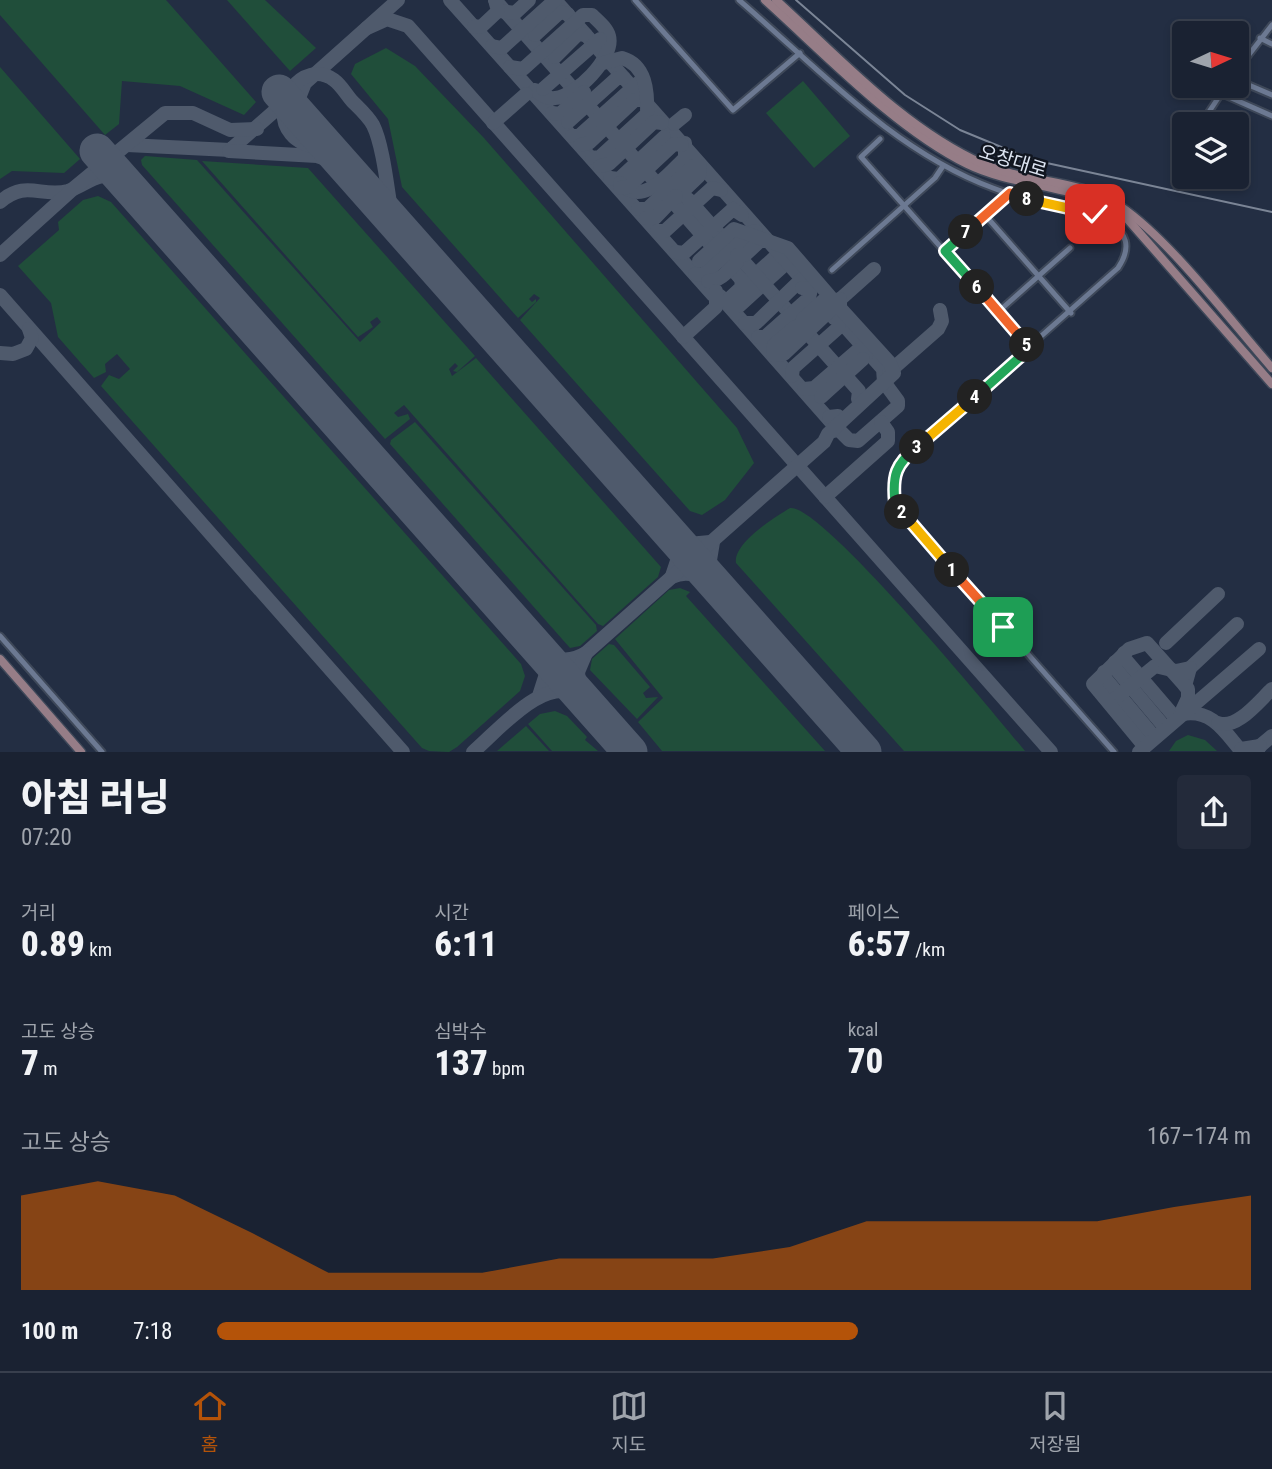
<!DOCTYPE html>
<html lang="ko">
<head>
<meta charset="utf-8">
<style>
	body { margin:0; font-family:"Roboto Condensed","Noto Sans KR",sans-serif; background:#232a3a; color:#f1f3f6; height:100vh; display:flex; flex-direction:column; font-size:26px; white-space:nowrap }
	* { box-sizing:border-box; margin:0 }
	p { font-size:23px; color:#9fa4ac }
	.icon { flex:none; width:38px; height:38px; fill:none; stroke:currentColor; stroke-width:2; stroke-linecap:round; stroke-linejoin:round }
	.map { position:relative; height:752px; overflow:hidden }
	.side { display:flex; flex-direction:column; background:#1a2232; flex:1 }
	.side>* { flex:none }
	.needle { width:46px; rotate:86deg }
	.tools { position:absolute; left:1172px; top:21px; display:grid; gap:14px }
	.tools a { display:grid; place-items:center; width:77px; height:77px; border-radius:7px; background:#1a2232; box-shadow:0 4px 10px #0003,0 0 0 2px #383f4d; font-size:35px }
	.pin { position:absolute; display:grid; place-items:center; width:60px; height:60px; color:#fff; margin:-30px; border-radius:14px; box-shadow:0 4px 10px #0006 }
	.km { position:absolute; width:35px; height:35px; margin:-18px; border-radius:50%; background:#222; color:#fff; font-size:19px; line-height:35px; text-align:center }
	.round { display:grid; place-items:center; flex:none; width:74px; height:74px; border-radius:7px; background:#232a3a }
	.headline { display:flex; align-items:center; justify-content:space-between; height:119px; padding:0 21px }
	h1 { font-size:38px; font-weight:800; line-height:52px }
	.figures { display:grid; grid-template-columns:repeat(3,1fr); gap:10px; height:119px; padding:7px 21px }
	.figures div { display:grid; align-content:center }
	.figures b { font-size:35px; font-weight:800 }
	.figures small { font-size:19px; font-weight:400 }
	.figures p { font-size:19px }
	.chart { height:196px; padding:14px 21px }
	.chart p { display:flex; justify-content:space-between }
	.chart svg { width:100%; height:126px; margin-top:7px; fill:#b45309; opacity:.7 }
	ul { padding:0 21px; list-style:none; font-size:23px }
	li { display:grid; grid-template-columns:112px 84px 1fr; align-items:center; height:52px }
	li i { height:18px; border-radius:9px; background:#b45309 }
	.menu { display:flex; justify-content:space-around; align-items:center; height:98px; border-top:2px solid #383f4d; background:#1a2232; font-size:19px; color:#9fa4ac }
	.menu a { display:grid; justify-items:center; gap:4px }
	.menu .current { color:#b45309 }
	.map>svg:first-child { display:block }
</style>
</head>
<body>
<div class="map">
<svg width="1272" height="752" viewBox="0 0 1272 752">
	<rect width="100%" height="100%" fill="#232e43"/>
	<!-- green -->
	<g fill="#204e3a">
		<path d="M 0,0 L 166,0 L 256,102 L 244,115 L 180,86 L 122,81 L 119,124 L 105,135 L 0,15 Z"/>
		<path d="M 227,0 L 265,0 L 316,48 L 290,71 Z"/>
		<path d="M 386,48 L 415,66 L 484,138 L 737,428 L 754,463 L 725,500 L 702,515 L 690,511 L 520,320 L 540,298 L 534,294 L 529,299 L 532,302 L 536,299 L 536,302 L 518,318 L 402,187 L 388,119 L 351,74 L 355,64 Z"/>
		<path d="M 0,67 L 80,159 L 64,173 L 12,171 L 0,179 Z"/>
		<path d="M 803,81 L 850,136 L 814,168 L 766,113 Z"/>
		<path d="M 145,156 L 197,160 L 360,342 L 381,322 L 377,317 L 370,322 L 373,327 L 358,337 L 202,161 L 308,168 L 475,356 L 457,372 L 453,371 L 458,366 L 455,363 L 449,369 L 452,376 L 476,358 L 661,567 L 658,577 L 603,626 L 598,624 L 404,405 L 394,413 L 398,417 L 408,414 L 410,419 L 385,439 L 142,165 L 141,160 Z"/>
		<path d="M 98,196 L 111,202 L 521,664 L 525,676 L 520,691 L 457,747 L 449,752 L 429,751 L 422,748 L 101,386 L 109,375 L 119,379 L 130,369 L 117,354 L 105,364 L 106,372 L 94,378 L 58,337 L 51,303 L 18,266 L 59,230 L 58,222 L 83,200 Z"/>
		<path d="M 415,422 L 596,625 L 597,631 L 580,646 L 570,648 L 390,444 L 391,440 Z"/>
		<path d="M 790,508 C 821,503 997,717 1025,751 L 904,751 L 736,563 C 733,543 775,517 790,508 Z"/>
		<path d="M 680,588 L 690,592 L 686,596 L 825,751 L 662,751 L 638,722 L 663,698 L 615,639 L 669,590 Z"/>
		<path d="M 609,644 L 614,645 L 650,687 L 643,693 L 646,698 L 658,697 L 637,719 L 590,670 L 592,659 Z"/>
		<path d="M 555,711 L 567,716 L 587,737 L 585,740 L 598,751 L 552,751 L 528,724 L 540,714 Z"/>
		<path d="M 526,726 L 549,751 L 497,751 Z"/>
		<path d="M 1188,735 L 1205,740 L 1217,751 L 1169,751 L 1176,741 Z"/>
	</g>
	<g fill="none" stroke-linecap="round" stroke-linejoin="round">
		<!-- taxiway -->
		<g stroke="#4f5a6c" stroke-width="14">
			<path d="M 450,0 L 713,295 L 720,296 L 832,423"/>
			<path d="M 495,0 L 741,279 L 742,287 L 729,299 L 730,306 L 739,306 L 782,267 L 783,258 L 774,258 L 742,287"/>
			<path d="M 555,0 L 802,279"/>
			<path d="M 500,11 L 515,13 L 529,0"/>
			<path d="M 474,27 L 482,26 L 498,11 L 495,0"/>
			<path d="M 367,28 L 387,19 L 408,26 L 1051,752"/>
			<path d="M 535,35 L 560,12 L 568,14"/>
			<path d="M 492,46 L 502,48 L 555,0"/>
			<path d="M 555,57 L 578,34 L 586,35"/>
			<path d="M 510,67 L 523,69 L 583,15 L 592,15 C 598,21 607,28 609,36 C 615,58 575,97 555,98 C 547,99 541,95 535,90"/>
			<path d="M 543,89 L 600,39"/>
			<path d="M 552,113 L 560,114 L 584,92"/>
			<path d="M 303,119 L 297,103 L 305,83 L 398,0"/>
			<path d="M 568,122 L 617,78 L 624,78"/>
			<path d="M 493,123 L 526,94"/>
			<path d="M 674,124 L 685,115"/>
			<path d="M 572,136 L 579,136 L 638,83"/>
			<path d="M 127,145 L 230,150 L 286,101"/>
			<path d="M 580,145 L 589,143 L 635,100 L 643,100"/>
			<path d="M 229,151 L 317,156 L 344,165"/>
			<path d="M 334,154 C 320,144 303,149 291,134 C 268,107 302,57 334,80 C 341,85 346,94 352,101 C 359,108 368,116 373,125 C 384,147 388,196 393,221"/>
			<path d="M 592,158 L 600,157 L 647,114 C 648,91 646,65 622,58 L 603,63"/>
			<path d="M 600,166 L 609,164 L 654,122 L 662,123"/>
			<path d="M 610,178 L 619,179 L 664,137"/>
			<path d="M 620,183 C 643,208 668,174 685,158 L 685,143"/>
			<path d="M 620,188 L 628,187 L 674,144 L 682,145"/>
			<path d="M 688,199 L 859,391 L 858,399"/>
			<path d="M 0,202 C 26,179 41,198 68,191 C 89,184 99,168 123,181"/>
			<path d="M 638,209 L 647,209 L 693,166 L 700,166 L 699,176 L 677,197 L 669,197"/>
			<path d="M 646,218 L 655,218 L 676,196"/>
			<path d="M 657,231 L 665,231 L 712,188 L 721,190"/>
			<path d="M 676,252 L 684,253 L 733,209 L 742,215"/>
			<path d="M 0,255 L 74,188 L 165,113 L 193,113 L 230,130 L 257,129"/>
			<path d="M 695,274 L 703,275 L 751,232 L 756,231"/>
			<path d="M 708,281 C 720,282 729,270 737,262 L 737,255 L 745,255 L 760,241 L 768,241"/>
			<path d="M 0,295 L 403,752"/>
			<path d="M 836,303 L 874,269"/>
			<path d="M 826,305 L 883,369 L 884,382 L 898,401 L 898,406 L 858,441 L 849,440 L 839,430 L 832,431 L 838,416 L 829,417"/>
			<path d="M 745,323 L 756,323 L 807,274"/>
			<path d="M 683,337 L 716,307 L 716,291"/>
			<path d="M 758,337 L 765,337 L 809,298 L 811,289 L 802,288"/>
			<path d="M 0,353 L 13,354 L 26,349 L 32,338 L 29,329"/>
			<path d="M 889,372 L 938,329 L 942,321 L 940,310"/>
			<path d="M 792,376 L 793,368 L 838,328 L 839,319 L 834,318"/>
			<path d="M 804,389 L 814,388 L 858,350 L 866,350 L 866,355"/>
			<path d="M 821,397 L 863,359"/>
			<path d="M 825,497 L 888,441 L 888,432 L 881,422"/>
			<path d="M 673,536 L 689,544 L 710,542"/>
			<path d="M 713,542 L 709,566 L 718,587"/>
			<path d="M 672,576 L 678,558 L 673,536"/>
			<path d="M 672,577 C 688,569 704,577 718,587"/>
			<path d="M 1166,643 L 1218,594"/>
			<path d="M 537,647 C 552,660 568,664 586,653 L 824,442 L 828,434 L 894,373 L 890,363 L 840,308 L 840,299 C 835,301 830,298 824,300 L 803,319 L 802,328 L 795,327 L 774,345 L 773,355 L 784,354 L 835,306 L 833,300 L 788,248 L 734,229 L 699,261"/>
			<path d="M 539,648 L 547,671 L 539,696"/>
			<path d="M 1124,653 L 1125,659 L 1173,715"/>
			<path d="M 1115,662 L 1115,668 L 1162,724"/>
			<path d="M 1190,668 L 1237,624"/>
			<path d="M 1104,672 L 1104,677 L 1151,733"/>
			<path d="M 581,697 L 578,672 L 586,653"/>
			<path d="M 1112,701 L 1155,666 L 1176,671 L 1190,668 L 1185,686"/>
			<path d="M 1183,714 C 1212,709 1225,732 1242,752"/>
			<path d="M 1218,723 C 1237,730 1259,701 1272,689"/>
			<path d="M 1141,742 L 1093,684 L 1129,649 L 1147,643 L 1188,689 L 1188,698 L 1180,715"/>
			<path d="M 1260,746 L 1272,736"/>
			<path d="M 1241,749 L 1260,746 L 1257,752"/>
			<path d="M 473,752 C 499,730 546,672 581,697"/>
			<path d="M 1139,752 L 1259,649"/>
		</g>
		<!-- runway -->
		<g stroke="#4f5a6c" stroke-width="35">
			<path d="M 279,92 L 864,752"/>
			<path d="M 97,151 L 630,752"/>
		</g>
		<defs>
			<g id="street">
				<path d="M 635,0 L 733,110 L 800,53"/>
				<path d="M 739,0 C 818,68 893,151 993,188 C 1006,193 1020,198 1034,201 C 1063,209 1153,216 1118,268 L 900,461 L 893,489 L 895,503 L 1114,752"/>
				<path d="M 1260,38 L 1272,44"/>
				<path d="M 1237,70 L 1272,25"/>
				<path d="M 1237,80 L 1272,95"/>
				<path d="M 1220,93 L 1272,116"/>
				<path d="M 1201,124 L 1226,86"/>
				<path d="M 880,139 L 861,157 L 1030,348"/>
				<path d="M 1179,174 L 1185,161"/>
				<path d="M 985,215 L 1071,313"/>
				<path d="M 945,251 L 1010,193"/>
				<path d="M 832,270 L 935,178 L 943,166"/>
				<path d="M 998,312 L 1070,248"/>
				<path d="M 0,636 L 102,752"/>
			</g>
			<g id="secondary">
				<path d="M 765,0 C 825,54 895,128 967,164 C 1016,188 1077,184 1123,214 L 1272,384"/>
				<path d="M 776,0 C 840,58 903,128 983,164 C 1026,183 1081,179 1120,206 C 1171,241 1229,319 1272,368"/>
				<path d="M 0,659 L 81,752"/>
			</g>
		</defs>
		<!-- street casing -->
		<use href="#street" stroke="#3e4859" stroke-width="9"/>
		<!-- secondary casing -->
		<use href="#secondary" stroke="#3e4859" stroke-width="11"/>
		<!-- street -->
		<use href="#street" stroke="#6c7992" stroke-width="5"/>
		<!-- secondary -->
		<use href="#secondary" stroke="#967d87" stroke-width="8"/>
		<!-- rail -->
		<path stroke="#7b8596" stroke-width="2" d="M 796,0 L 905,95 L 960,130 L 1033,160 L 1272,212"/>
	</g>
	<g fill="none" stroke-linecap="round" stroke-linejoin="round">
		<defs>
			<path id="split-1" d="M 952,570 L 1003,627"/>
			<path id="split-2" d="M 902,512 L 952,570"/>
			<path id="split-3" d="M 902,512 L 895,503 C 892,475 896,464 917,447"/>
			<path id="split-4" d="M 917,447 L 975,397"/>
			<path id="split-5" d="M 975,397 L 1030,348 L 1027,345"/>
			<path id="split-6" d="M 977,287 L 1027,345"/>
			<path id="split-7" d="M 966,232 L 945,251 L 977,287"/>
			<path id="split-8" d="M 966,232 L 1010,193 L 1027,199"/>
			<path id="split-9" d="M 1027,199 L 1095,214"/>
		</defs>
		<!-- split-1 casing -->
		<use href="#split-1" stroke="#fff" stroke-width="14"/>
		<!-- split-2 casing -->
		<use href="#split-2" stroke="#fff" stroke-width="14"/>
		<!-- split-3 casing -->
		<use href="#split-3" stroke="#fff" stroke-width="14"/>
		<!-- split-4 casing -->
		<use href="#split-4" stroke="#fff" stroke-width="14"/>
		<!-- split-5 casing -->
		<use href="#split-5" stroke="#fff" stroke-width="14"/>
		<!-- split-6 casing -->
		<use href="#split-6" stroke="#fff" stroke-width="14"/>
		<!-- split-7 casing -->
		<use href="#split-7" stroke="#fff" stroke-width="14"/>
		<!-- split-8 casing -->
		<use href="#split-8" stroke="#fff" stroke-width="14"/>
		<!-- split-9 casing -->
		<use href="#split-9" stroke="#fff" stroke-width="14"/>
		<!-- split-1 -->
		<use href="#split-1" stroke="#f0652b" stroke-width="9"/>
		<!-- split-2 -->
		<use href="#split-2" stroke="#f5b400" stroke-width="9"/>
		<!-- split-3 -->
		<use href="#split-3" stroke="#22a559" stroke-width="9"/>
		<!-- split-4 -->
		<use href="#split-4" stroke="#f5b400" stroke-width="9"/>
		<!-- split-5 -->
		<use href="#split-5" stroke="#22a559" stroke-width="9"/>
		<!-- split-6 -->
		<use href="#split-6" stroke="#f0652b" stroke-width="9"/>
		<!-- split-7 -->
		<use href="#split-7" stroke="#22a559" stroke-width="9"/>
		<!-- split-8 -->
		<use href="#split-8" stroke="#f0652b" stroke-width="9"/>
		<!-- split-9 -->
		<use href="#split-9" stroke="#f5b400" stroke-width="9"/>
	</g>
	<g text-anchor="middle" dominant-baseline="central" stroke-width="5" stroke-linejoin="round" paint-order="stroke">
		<!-- street labels -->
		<g font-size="19" fill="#dee6f3" stroke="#111620">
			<text transform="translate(1013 161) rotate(17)">오창대로</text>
		</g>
	</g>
</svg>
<div class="tools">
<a><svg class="needle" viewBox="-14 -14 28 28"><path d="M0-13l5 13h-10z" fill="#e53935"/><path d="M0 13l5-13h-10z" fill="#9fa4ac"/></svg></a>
<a><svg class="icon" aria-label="layers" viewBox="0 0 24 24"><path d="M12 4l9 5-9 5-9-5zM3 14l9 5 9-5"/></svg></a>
</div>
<div class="pin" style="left:1003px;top:627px;background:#1e9e55"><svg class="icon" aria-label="arrive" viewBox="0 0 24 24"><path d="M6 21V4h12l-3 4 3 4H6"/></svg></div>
<div class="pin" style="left:1095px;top:214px;background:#d93025"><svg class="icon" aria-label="check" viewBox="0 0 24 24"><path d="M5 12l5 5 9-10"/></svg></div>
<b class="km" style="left:952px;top:570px">1</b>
<b class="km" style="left:902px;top:512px">2</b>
<b class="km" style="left:917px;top:447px">3</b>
<b class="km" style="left:975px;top:397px">4</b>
<b class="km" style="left:1027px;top:345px">5</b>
<b class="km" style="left:977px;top:287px">6</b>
<b class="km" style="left:966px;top:232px">7</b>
<b class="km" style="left:1027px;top:199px">8</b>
</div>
<section class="side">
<div class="headline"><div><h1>아침 러닝</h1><p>07:20</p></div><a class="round"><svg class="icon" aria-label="share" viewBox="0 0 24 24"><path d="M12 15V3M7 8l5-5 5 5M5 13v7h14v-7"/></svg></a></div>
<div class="figures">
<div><p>거리</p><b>0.89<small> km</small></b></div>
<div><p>시간</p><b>6:11</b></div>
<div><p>페이스</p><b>6:57<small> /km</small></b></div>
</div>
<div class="figures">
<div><p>고도 상승</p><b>7<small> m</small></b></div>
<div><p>심박수</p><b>137<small> bpm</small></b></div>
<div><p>kcal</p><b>70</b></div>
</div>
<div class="chart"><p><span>고도 상승</span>167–174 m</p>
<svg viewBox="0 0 160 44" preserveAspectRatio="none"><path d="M0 44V11L10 6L20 11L30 24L40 38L50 38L60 38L70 33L80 33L90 33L100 29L110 20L120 20L130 20L140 20L150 15L160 11V44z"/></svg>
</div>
<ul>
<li><b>100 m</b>7:18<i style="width:62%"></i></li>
</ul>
</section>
<nav class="menu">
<a class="current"><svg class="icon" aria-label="home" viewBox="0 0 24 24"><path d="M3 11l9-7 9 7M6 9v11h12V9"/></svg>홈</a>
<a><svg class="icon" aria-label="map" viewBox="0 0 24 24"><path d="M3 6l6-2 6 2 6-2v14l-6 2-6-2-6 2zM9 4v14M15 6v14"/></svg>지도</a>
<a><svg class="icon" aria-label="saved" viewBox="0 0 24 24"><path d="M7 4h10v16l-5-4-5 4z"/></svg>저장됨</a>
</nav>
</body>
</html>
